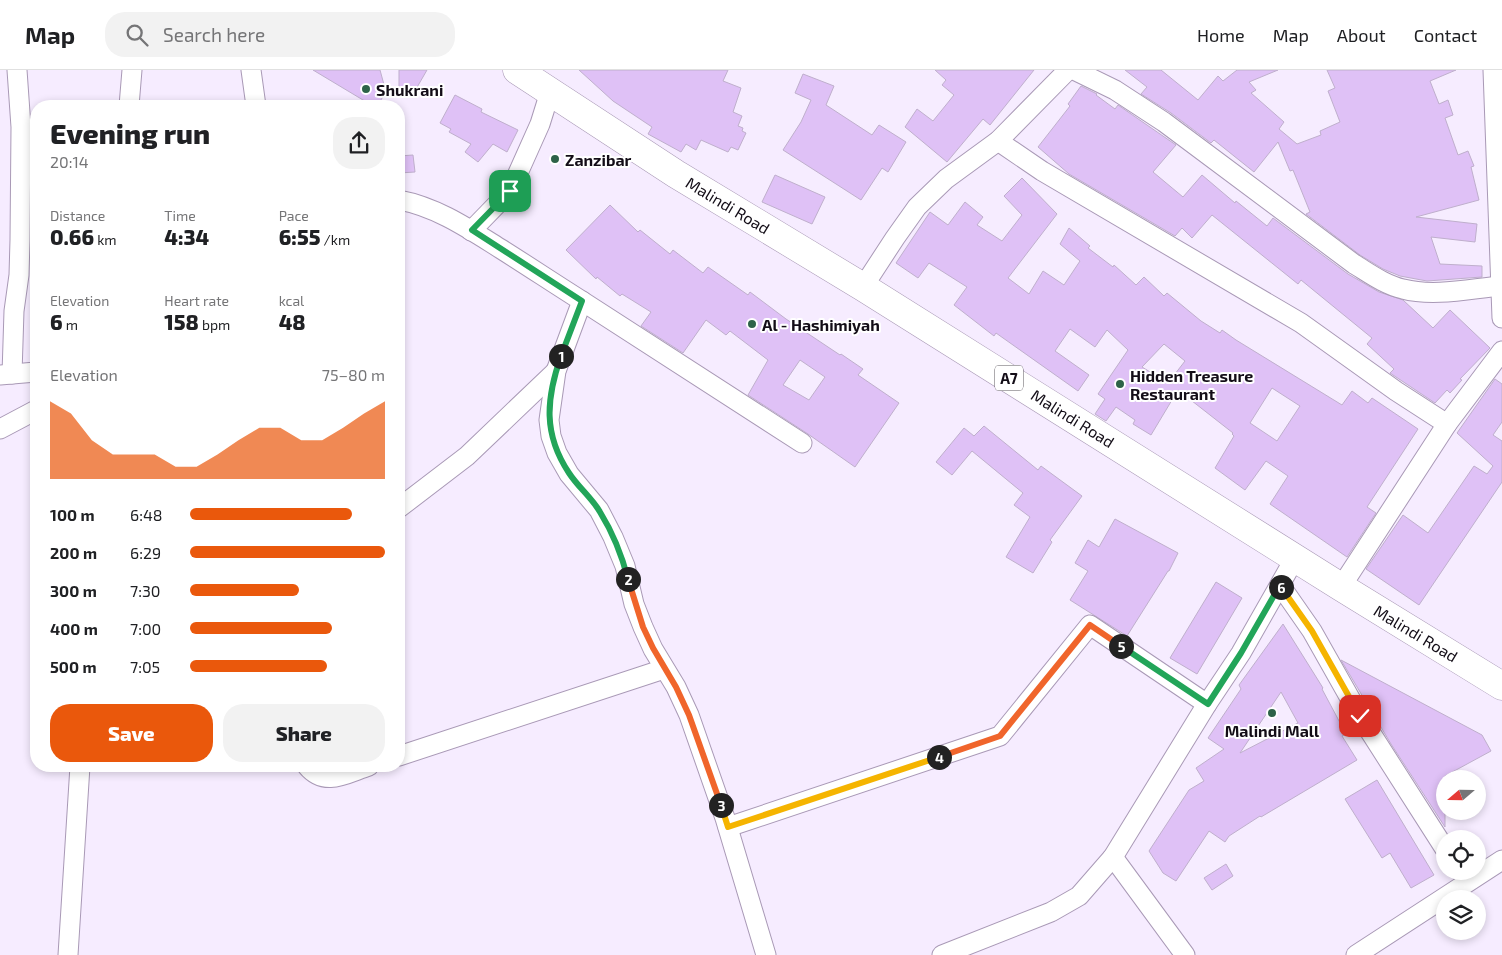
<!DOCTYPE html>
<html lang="en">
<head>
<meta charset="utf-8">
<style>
	body { margin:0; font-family:"Exo 2",sans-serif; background:#f2f2f2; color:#202124; height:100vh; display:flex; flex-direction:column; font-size:19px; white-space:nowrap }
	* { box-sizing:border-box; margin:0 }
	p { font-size:16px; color:#757577 }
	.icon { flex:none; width:28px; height:28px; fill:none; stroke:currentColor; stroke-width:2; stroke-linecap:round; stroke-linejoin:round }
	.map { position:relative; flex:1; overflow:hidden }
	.drawer { position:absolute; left:30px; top:30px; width:375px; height:672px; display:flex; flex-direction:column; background:#fff; border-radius:20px; box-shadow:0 2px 8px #0003 }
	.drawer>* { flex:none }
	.needle { width:32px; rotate:250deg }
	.buttons { position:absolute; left:1436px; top:700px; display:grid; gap:10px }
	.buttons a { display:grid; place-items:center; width:50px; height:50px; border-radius:50%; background:#fff; box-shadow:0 2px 8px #0003; font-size:25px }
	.pin { position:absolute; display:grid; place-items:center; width:42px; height:42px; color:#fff; margin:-21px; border-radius:10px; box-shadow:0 2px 8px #0006 }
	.km { position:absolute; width:25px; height:25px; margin:-12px; border-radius:50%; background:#222; color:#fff; font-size:14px; line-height:25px; text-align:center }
	.round { display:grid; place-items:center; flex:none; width:52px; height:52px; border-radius:20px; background:#f2f2f2 }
	.headline { display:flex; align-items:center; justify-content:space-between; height:85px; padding:0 20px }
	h1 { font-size:28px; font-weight:800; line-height:38px }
	.metrics { display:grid; grid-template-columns:repeat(3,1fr); gap:8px; height:85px; padding:5px 20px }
	.metrics div { display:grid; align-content:center }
	.metrics b { font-size:21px; font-weight:800 }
	.metrics small { font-size:14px; font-weight:400 }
	.metrics p { font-size:14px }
	.chart { height:140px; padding:10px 20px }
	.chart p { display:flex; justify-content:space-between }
	.chart svg { width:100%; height:90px; margin-top:5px; fill:#ea580c; opacity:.7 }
	.primary-button { display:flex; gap:10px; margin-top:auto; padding:10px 20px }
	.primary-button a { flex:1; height:58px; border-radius:20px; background:#ea580c; color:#fff; font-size:20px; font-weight:800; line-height:58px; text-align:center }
	.primary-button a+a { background:#f2f2f2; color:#202124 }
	ul { padding:0 20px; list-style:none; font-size:16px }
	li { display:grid; grid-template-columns:80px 60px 1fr; align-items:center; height:38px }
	li i { height:12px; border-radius:6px; background:#ea580c }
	header { display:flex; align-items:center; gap:30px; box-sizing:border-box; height:70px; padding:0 25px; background:#fff; border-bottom:1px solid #e0e0e0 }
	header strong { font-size:24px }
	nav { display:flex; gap:28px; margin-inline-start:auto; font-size:18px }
	.search { width:350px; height:45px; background:#f2f2f2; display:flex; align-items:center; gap:12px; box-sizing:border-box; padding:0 18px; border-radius:20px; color:#757577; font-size:19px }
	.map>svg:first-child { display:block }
</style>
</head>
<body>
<header>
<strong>Map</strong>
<div class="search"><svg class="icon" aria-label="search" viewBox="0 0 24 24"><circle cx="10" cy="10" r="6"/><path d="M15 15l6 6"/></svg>Search here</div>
<nav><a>Home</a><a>Map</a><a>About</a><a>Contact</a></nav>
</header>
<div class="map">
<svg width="1502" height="885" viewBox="0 0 1502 885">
	<rect width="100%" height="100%" fill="#f6ecff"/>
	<!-- building -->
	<g fill="#dfc1f6" stroke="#bfafcc" fill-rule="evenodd">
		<path d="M 313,0 L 380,0 L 386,22 L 377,36 L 373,36 Z"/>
		<path d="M 399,0 L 427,0 L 412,26 L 399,18 Z"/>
		<path d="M 579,0 L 728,0 L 723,11 L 741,18 L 733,42 L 742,46 L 738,56 L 743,58 L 742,61 L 746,63 L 738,80 L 731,77 L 728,82 L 701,70 L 696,80 L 686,74 L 681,82 L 648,64 L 652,57 L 613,31 Z"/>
		<path d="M 935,0 L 1034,0 L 990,55 L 983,49 L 947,92 L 905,57 L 917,39 L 933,51 L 954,25 L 942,15 L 946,10 Z"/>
		<path d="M 1125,0 L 1161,0 L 1198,30 L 1218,6 L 1223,11 L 1237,0 L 1278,0 L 1249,12 L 1256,20 L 1251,23 L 1284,52 L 1279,59 L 1297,74 L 1321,65 L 1320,61 L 1340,52 L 1328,21 L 1335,18 L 1327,0 L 1456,0 L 1430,11 L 1439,34 L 1448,30 L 1453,45 L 1445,48 L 1458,85 L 1468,81 L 1474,96 L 1471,97 L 1479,130 L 1416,147 L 1477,154 L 1475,172 L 1431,167 L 1440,194 L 1482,196 L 1482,207 L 1427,211 L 1400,206 L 1383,199 L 1360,185 L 1306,144 L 1310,142 L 1293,100 L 1290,101 L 1278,72 L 1254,102 L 1214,70 L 1211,73 L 1171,43 L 1141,24 L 1147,17 Z"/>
		<path d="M 803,4 L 834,16 L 826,35 L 872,65 L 879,55 L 906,72 L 888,102 L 882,98 L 861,130 L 783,80 L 801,52 L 811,30 L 795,23 Z"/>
		<path d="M 1081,16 L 1097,24 L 1096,25 L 1115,39 L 1118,35 L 1176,75 L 1153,102 L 1183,127 L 1202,105 L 1235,133 L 1236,131 L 1267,156 L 1273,148 L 1348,204 L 1379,222 L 1403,230 L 1433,258 L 1450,240 L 1490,278 L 1460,309 L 1462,310 L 1450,323 L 1447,320 L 1435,333 L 1390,303 L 1394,299 L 1367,274 L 1372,268 L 1301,210 L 1298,214 L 1212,145 L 1192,168 L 1182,158 L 1175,166 L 1069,104 L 1038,77 L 1070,36 L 1068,34 Z"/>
		<path d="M 455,25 L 482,39 L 481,42 L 518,60 L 507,82 L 493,74 L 478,92 L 465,82 L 471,74 L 449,62 L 451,59 L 440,53 Z"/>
		<path d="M 413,85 L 415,102 L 399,103 L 399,86 Z"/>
		<path d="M 775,105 L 825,127 L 812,154 L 762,132 Z"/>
		<path d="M 1022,108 L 1057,144 L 1008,208 L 1029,224 L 1043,201 L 1064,215 L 1080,191 L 1060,174 L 1069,158 L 1090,176 L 1088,178 L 1113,197 L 1114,195 L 1136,215 L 1144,207 L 1164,226 L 1167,223 L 1201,251 L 1220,263 L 1222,260 L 1236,270 L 1342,335 L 1352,321 L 1368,333 L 1372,328 L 1418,359 L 1367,437 L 1376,443 L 1347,487 L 1270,434 L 1288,406 L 1266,391 L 1245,420 L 1215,398 L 1234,366 L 1232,364 L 1233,363 L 1178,320 L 1151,365 L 1133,354 L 1135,350 L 1116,337 L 1106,351 L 1095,344 L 1105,329 L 1098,324 L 1128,280 L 1107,260 L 1095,277 L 1070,259 L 1055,281 L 1089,305 L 1078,321 L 996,263 L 994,266 L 954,235 L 967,217 L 929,193 L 918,208 L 896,193 L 930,142 L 948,155 L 965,132 L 983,147 L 977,155 L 1002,171 L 1022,145 L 1004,126 ZM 1164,274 L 1185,291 L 1168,313 L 1142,297 ZM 1272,318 L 1300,336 L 1277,371 L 1250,353 Z"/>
		<path d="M 610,135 L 638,162 L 640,160 L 670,184 L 673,180 L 703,203 L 708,197 L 748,225 L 750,222 L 786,249 L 840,285 L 841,284 L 863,299 L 858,305 L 899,333 L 855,397 L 808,364 L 748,325 L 768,290 L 730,261 L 726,265 L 706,250 L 683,283 L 641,256 L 651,242 L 622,224 L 620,226 L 597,207 L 596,209 L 566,180 ZM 800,290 L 825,307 L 809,330 L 783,315 Z"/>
		<path d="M 1495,309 L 1502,314 L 1502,352 L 1493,365 L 1502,371 L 1502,412 L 1419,535 L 1366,499 L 1403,445 L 1428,463 L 1474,396 L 1487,404 L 1493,396 L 1457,363 Z"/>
		<path d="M 984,356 L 1038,400 L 1041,396 L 1082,426 L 1050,470 L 1052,472 L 1033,503 L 1006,487 L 1030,447 L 1014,435 L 1023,423 L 972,381 L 952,405 L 936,392 L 964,358 L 974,366 Z"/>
		<path d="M 1115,449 L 1178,483 L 1169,501 L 1168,501 L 1127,566 L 1070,530 L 1088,501 L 1075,493 L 1088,470 L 1099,477 Z"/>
		<path d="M 1216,512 L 1242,528 L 1197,604 L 1170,588 Z"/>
		<path d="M 1283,554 L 1323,618 L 1322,619 L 1346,664 L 1342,666 L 1357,690 L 1261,747 L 1260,746 L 1229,766 L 1225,772 L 1209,761 L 1176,811 L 1163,803 L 1149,781 L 1189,720 L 1204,711 L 1196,698 L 1224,679 L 1208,668 L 1241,619 L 1239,615 ZM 1281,622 L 1298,653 L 1240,683 Z"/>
		<path d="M 1341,590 L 1482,665 L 1491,681 L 1445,706 L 1445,757 L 1391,674 Z"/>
		<path d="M 1377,710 L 1434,805 L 1411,818 L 1390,783 L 1382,788 L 1345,729 Z"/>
		<path d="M 1226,794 L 1233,806 L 1212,820 L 1204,808 Z"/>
	</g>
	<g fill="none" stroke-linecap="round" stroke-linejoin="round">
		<defs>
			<g id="minor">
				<path d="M 251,0 L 256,36"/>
				<path d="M 1074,0 L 1115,20 L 1164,52 L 1354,194 C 1369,203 1385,215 1403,219 C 1433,227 1469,219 1500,216"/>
				<path d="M 1493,0 L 1502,248"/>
				<path d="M 129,36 L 132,0"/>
				<path d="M 998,71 L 1042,101 L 1301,253 L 1396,321 L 1447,354"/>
				<path d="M 399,130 C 437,137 469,159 501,179 C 528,196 555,214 582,231 L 556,301 L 549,350 L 551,366 L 557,383 L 569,404 L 599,440 L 613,467 L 625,496 L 634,534 L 643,557 L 653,579 L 676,617 L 689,645 L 725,748 L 766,885"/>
				<path d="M 471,161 L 510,121 L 540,54 L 550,22"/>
				<path d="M 863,217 L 895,168 L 917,137 L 946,109 L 998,71 L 1068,0"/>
				<path d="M 582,231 L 802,373"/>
				<path d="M 12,304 L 14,241 L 19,205 L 20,170 L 21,57 L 17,0"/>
				<path d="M 0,305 L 36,302"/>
				<path d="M 0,359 L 36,340"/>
				<path d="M 399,438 L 467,386 L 556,301"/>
				<path d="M 1280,515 L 1312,561 L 1360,646 L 1445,779"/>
				<path d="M 1341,517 L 1447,354 L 1502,281"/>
				<path d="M 399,686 L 664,599"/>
				<path d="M 307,696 C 325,718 347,703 369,696"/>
				<path d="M 728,757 L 1000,666 L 1090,555 L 1207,634"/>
				<path d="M 1113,787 L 1185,885"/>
				<path d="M 68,885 L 80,696"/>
				<path d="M 942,885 L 1051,842 L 1079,826 L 1113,787 L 1207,634 L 1241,583 L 1295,488"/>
				<path d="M 1356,885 L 1502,790"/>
			</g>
			<path id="highway" d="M 517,0 L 676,104 L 863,217 L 1341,517 L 1502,616"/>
		</defs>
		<!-- minor casing -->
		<use href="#minor" stroke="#a999b6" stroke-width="21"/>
		<!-- highway casing -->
		<use href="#highway" stroke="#a999b6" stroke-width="29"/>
		<!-- minor -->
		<use href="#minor" stroke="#fff" stroke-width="19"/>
		<!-- highway -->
		<use href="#highway" stroke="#fff" stroke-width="28"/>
	</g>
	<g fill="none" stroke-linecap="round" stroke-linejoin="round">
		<defs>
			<path id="split-1" d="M 510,121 L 472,160 L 582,231 L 561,286"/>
			<path id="split-2" d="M 561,286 C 546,329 543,364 569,403 C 578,417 592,428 600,442 C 613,463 622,486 628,509"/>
			<path id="split-3" d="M 628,509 L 643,557 L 653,578 L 676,617 L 689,645 L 721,735"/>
			<path id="split-4" d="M 721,735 L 728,757 L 939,687"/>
			<path id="split-5" d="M 939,687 L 1000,666 L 1090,555 L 1121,576"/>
			<path id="split-6" d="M 1121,576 L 1208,634 L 1241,583 L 1280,515 L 1281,517"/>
			<path id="split-7" d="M 1281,517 L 1312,561 L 1360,646"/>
		</defs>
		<!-- split-1 casing -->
		<use href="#split-1" stroke="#fff" stroke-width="10"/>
		<!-- split-2 casing -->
		<use href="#split-2" stroke="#fff" stroke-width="10"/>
		<!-- split-3 casing -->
		<use href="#split-3" stroke="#fff" stroke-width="10"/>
		<!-- split-4 casing -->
		<use href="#split-4" stroke="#fff" stroke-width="10"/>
		<!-- split-5 casing -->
		<use href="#split-5" stroke="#fff" stroke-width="10"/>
		<!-- split-6 casing -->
		<use href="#split-6" stroke="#fff" stroke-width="10"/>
		<!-- split-7 casing -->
		<use href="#split-7" stroke="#fff" stroke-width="10"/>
		<!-- split-1 -->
		<use href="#split-1" stroke="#22a559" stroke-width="6"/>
		<!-- split-2 -->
		<use href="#split-2" stroke="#22a559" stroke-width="6"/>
		<!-- split-3 -->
		<use href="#split-3" stroke="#f0652b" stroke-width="6"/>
		<!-- split-4 -->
		<use href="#split-4" stroke="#f5b400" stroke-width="6"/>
		<!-- split-5 -->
		<use href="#split-5" stroke="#f0652b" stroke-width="6"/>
		<!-- split-6 -->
		<use href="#split-6" stroke="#22a559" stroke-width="6"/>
		<!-- split-7 -->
		<use href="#split-7" stroke="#f5b400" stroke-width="6"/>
	</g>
	<!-- markers -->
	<g fill="#2d6248" stroke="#fff" stroke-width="2">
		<circle cx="366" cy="19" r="5"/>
		<circle cx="555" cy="89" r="5"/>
		<circle cx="752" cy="254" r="5"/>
		<circle cx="1120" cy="314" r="5"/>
		<circle cx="1272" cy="643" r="5"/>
	</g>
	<g text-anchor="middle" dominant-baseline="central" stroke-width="4" stroke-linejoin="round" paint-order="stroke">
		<!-- shield labels -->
		<rect fill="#fff" stroke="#5a565d" stroke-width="1" x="995" y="295.5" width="28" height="25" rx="4"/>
		<g font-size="15" font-weight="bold" fill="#130d17">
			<text x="1009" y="308">A7</text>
		</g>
		<!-- poi labels -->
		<g font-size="16" font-weight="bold" fill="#130d17" stroke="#fff" text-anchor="start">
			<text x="376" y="19">Shukrani</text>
			<text x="565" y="89">Zanzibar</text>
			<text x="762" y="254">Al - Hashimiyah</text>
			<text x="1130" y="305">Hidden Treasure<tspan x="1130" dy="18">Restaurant</tspan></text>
			<text x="1272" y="660" text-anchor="middle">Malindi Mall</text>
		</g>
		<!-- street labels -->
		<g font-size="16" fill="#130d17" stroke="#fff">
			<text transform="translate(728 135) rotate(31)">Malindi Road</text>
			<text transform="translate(1073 348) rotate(32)">Malindi Road</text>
			<text transform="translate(1416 563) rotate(31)">Malindi Road</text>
		</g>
	</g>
</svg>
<div class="buttons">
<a><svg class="needle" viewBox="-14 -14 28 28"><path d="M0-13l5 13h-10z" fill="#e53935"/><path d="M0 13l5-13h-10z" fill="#757577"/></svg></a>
<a><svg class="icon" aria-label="locate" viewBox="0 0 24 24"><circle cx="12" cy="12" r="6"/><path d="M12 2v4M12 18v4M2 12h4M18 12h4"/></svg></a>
<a><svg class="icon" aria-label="layers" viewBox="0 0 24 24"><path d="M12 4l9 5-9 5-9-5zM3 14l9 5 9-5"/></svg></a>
</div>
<div class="pin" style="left:510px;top:121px;background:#1e9e55"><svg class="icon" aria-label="arrive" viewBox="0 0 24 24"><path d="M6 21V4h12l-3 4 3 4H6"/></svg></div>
<div class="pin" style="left:1360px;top:646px;background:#d93025"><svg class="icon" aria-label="check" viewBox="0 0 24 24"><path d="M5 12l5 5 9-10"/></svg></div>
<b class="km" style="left:561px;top:286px">1</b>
<b class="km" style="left:628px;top:509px">2</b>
<b class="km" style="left:721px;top:735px">3</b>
<b class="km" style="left:939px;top:687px">4</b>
<b class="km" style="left:1121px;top:576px">5</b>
<b class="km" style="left:1281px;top:517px">6</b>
<section class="drawer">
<div class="headline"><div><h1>Evening run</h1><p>20:14</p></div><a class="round"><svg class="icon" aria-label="share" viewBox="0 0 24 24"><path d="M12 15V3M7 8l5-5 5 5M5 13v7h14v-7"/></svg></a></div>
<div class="metrics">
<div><p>Distance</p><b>0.66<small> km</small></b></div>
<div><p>Time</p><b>4:34</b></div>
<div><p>Pace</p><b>6:55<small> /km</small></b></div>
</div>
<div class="metrics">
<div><p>Elevation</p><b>6<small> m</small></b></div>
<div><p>Heart rate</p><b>158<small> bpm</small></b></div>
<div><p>kcal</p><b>48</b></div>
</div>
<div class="chart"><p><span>Elevation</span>75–80 m</p>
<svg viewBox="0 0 160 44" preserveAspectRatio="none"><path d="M0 44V6L10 12L20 25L30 32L40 32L50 32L60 38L70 38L80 32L90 25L100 19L110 19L120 25L130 25L140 19L150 12L160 6V44z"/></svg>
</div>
<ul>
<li><b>100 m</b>6:48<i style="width:83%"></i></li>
<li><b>200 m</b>6:29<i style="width:100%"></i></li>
<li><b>300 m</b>7:30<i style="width:56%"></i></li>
<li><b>400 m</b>7:00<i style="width:73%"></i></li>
<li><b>500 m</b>7:05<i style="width:70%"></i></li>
</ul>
<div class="primary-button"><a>Save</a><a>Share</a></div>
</section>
</div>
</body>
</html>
